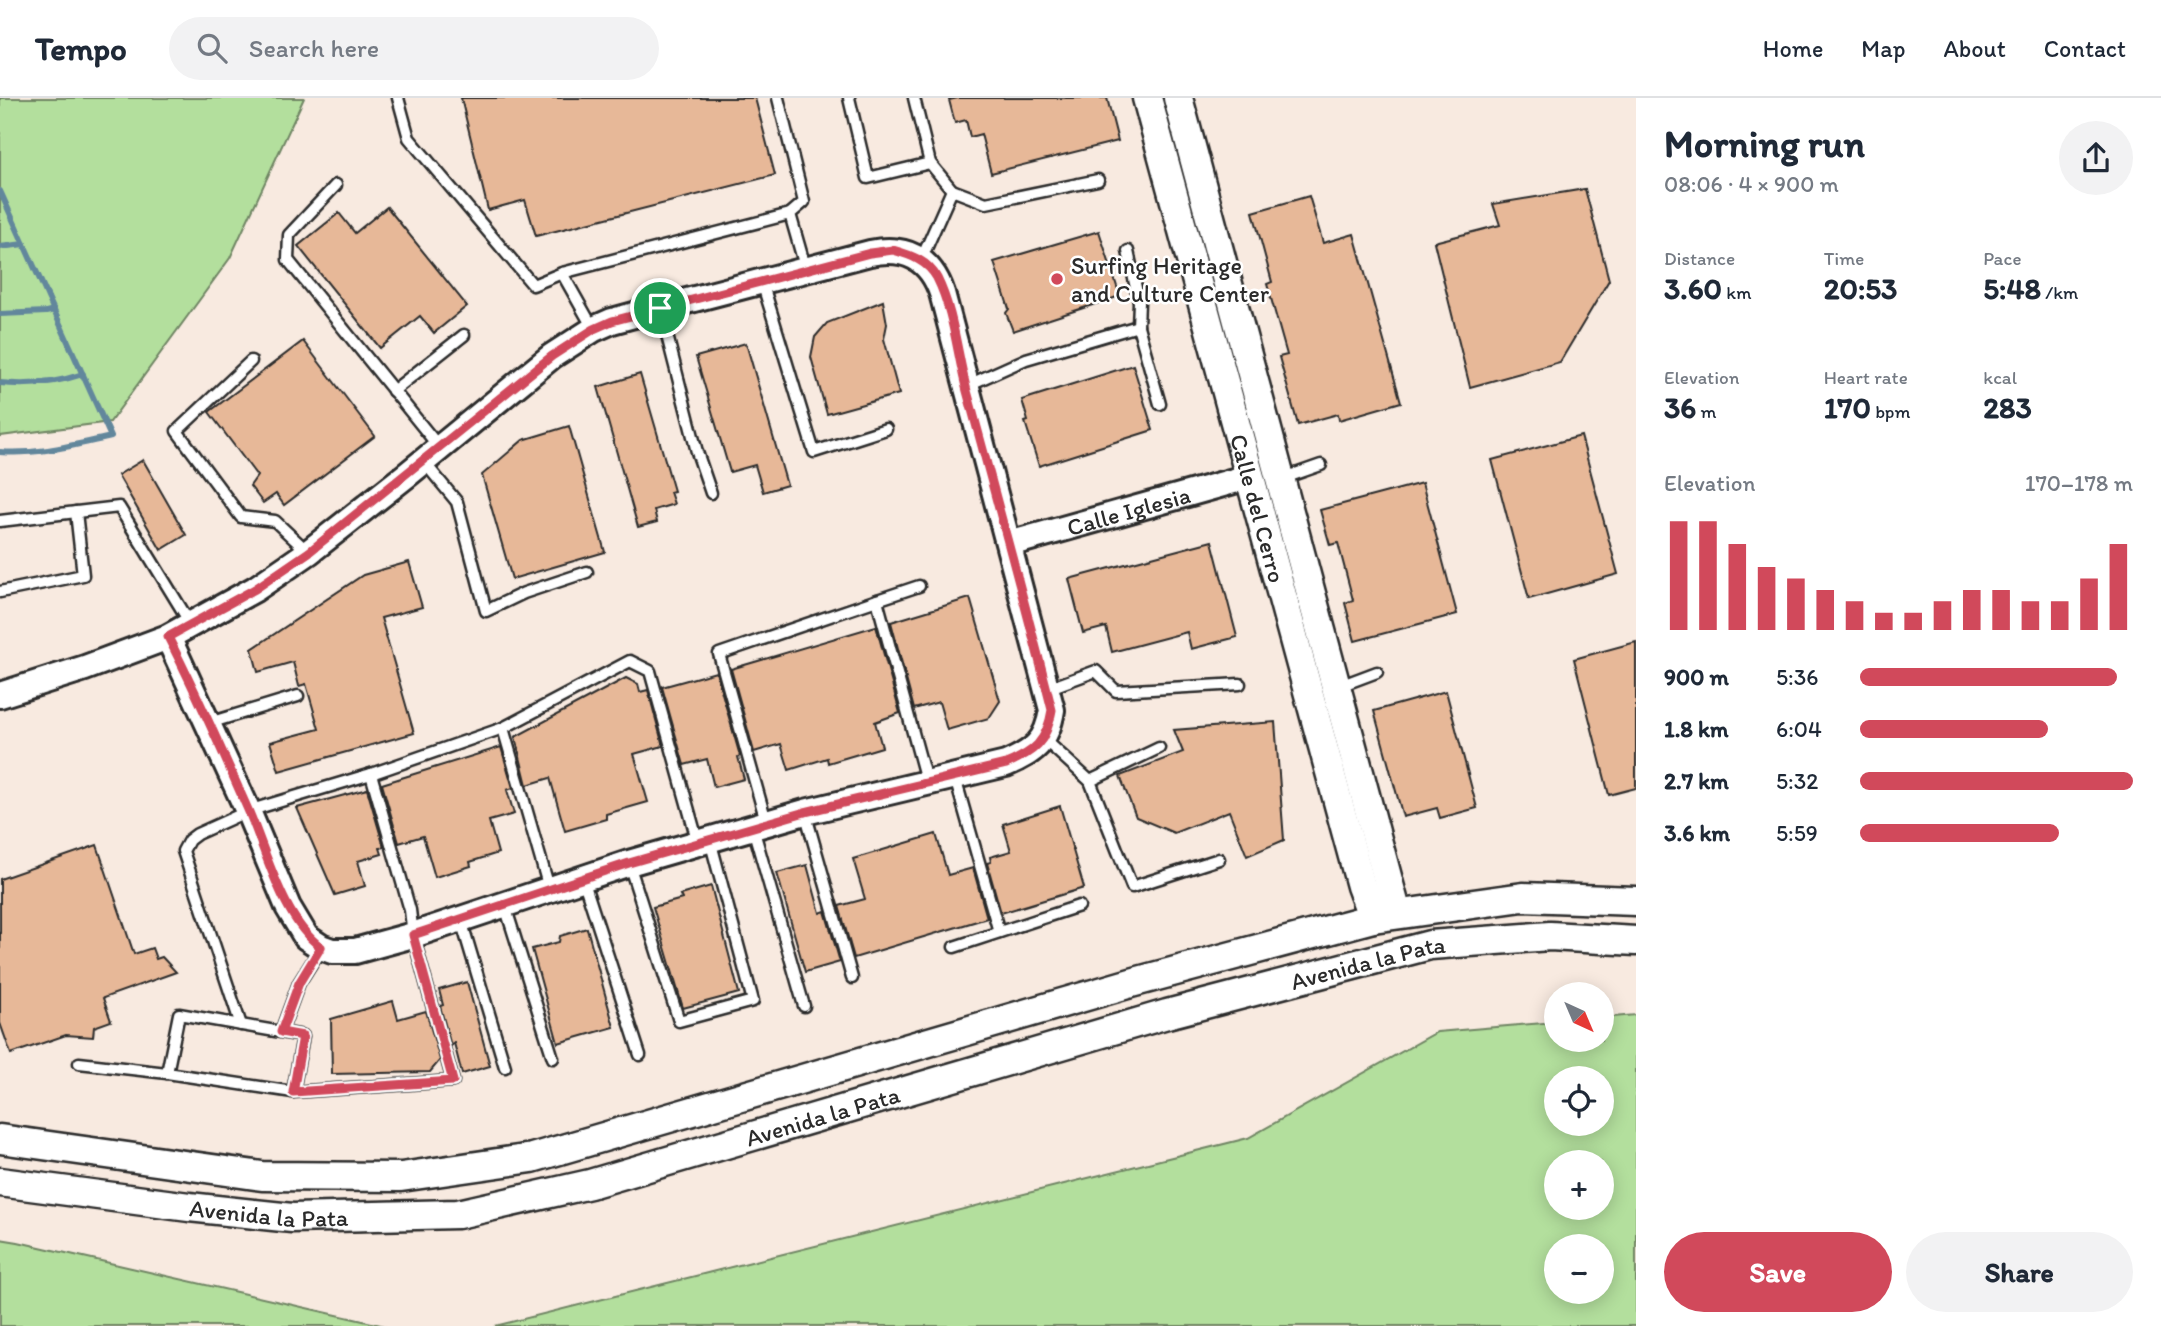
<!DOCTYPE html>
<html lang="en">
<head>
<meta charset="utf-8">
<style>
	body { margin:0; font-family:Itim,sans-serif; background:#f2f2f3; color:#1f2937; height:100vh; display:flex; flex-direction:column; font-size:26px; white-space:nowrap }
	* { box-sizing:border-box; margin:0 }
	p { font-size:23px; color:#747a83 }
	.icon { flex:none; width:38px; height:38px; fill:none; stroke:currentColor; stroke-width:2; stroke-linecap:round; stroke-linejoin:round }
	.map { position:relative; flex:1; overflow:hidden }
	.sheet { display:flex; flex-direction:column; background:#fff; width:525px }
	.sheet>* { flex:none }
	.needle { width:46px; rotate:136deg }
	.controls { position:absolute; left:1544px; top:884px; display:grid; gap:14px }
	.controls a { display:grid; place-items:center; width:70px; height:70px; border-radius:50%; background:#fff; box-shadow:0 4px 18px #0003; font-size:35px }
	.pin { position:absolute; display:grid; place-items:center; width:60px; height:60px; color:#fff; margin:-30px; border:4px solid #fff; border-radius:50%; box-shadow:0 2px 7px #0007 }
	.round { display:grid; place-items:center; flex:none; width:74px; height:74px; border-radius:37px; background:#f2f2f3 }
	.overview { display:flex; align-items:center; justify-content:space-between; height:119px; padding:0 28px }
	h1 { font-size:38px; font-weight:800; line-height:52px }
	.stats { display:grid; grid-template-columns:repeat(3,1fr); gap:10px; height:119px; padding:7px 28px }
	.stats div { display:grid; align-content:center }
	.stats b { font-size:30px; font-weight:800 }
	.stats small { font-size:19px; font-weight:400 }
	.stats p { font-size:19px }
	.chart { height:196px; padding:14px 28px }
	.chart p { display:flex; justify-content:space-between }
	.chart svg { width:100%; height:126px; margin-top:7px; stroke:#d1495b; stroke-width:6 }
	.primary-button { display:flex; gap:14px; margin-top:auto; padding:14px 28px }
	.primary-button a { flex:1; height:80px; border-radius:42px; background:#d1495b; color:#fff; font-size:28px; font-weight:800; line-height:80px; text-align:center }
	.primary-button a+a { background:#f2f2f3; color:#1f2937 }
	ul { padding:0 28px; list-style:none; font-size:23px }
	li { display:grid; grid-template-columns:112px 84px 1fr; align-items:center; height:52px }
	li i { height:18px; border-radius:9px; background:#d1495b }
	header { display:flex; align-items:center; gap:42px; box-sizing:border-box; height:98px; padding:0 35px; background:#fff; border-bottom:2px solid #e0e1e3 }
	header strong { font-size:33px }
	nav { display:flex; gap:38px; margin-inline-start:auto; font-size:24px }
	.search { width:490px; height:63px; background:#f2f2f3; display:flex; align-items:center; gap:18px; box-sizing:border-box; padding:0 24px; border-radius:38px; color:#747a83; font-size:26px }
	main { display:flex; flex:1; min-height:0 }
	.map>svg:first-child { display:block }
</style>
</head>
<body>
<header>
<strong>Tempo</strong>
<div class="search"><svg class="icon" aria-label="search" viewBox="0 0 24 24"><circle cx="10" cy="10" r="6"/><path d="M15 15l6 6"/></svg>Search here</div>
<nav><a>Home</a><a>Map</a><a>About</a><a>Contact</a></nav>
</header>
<main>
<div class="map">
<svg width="1636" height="1228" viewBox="0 0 1636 1228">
	<rect width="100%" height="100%" fill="#f8eae0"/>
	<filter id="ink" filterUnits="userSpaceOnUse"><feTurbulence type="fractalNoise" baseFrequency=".0143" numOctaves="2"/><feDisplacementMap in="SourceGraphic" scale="14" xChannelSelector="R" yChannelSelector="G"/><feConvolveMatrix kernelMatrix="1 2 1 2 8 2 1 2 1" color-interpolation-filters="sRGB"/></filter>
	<g filter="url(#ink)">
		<!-- green -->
		<g fill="#b3df9d" stroke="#6f8564" stroke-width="2" fill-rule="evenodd">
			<path d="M 0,0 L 304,0 L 230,160 L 110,324 L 0,338 Z"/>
			<path d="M 1636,917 L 1636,1228 L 495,1228 L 1248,1040 L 1437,934 L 1556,924 L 1556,942 L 1601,942 L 1601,920 ZM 1601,980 L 1601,1026 L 1556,1026 L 1556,980 ZM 1556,1064 L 1601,1064 L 1601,1110 L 1556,1110 ZM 1556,1148 L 1601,1148 L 1601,1194 L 1556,1194 Z"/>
			<path d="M 0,1141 L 18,1144 L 385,1228 L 0,1228 Z"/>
		</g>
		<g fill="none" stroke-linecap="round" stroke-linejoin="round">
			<!-- stream -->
			<g stroke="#62879c" stroke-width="6">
				<path d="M 0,93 L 111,339 C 74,347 38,357 0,354"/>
				<path d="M 0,149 L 24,146"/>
				<path d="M 0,216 L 46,214 L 54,212"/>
				<path d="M 0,285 C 28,288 56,285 83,276"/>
			</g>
		</g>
		<!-- building -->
		<g fill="#e7b898" stroke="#2b2b2b" stroke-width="2">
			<path d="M 461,0 L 755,0 L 775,77 L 536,138 L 525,102 L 488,112 Z"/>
			<path d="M 958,0 L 1107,0 L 1118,43 L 991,75 L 981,36 L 970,39 L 966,22 L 955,25 L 949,2 Z"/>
			<path d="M 1585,91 L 1609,182 L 1560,264 L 1470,289 L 1434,144 L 1500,127 L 1493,106 Z"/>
			<path d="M 1309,98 L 1323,145 L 1354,136 L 1401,304 L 1339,322 L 1338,316 L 1298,327 L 1279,259 L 1287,257 L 1267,186 L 1272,184 L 1253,114 Z"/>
			<path d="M 387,109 L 467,208 L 434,235 L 420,218 L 380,250 L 298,148 L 339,115 L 355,135 Z"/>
			<path d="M 1099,133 L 1120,198 L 1013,233 L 1006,215 L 1009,211 L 994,164 Z"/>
			<path d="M 883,203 L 887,226 L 884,241 L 899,296 L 827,316 L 811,259 L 815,239 L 827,225 Z"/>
			<path d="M 303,243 L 375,338 L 284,407 L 276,396 L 263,405 L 250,388 L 257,378 L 209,314 Z"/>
			<path d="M 746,245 L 787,387 L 763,394 L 755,367 L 730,374 L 696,259 Z"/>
			<path d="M 1133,267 L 1153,332 L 1039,368 L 1025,324 L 1028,323 L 1022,302 Z"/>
			<path d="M 640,276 L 674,393 L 670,394 L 674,406 L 654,412 L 657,424 L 638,429 L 598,289 Z"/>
			<path d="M 569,328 L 605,454 L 512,481 L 482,377 L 523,342 Z"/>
			<path d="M 1581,338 L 1618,476 L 1529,501 L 1492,362 Z"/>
			<path d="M 143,362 L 186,437 L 161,452 L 118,377 Z"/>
			<path d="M 1422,385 L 1457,516 L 1355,543 L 1345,505 L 1353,502 L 1338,445 L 1330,447 L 1320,412 Z"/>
			<path d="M 1212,443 L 1237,539 L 1191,551 L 1187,534 L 1112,554 L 1106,529 L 1083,535 L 1069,481 Z"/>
			<path d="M 409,464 L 422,509 L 381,520 L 414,635 L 279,673 L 270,644 L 319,631 L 306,586 L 299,588 L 293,564 L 258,574 L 252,551 L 363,477 Z"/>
			<path d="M 970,500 L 1000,603 L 989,620 L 947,632 L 939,604 L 914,611 L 891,524 Z"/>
			<path d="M 876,528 L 900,615 L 875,624 L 882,649 L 828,665 L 827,660 L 789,672 L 781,646 L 754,654 L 731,571 Z"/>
			<path d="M 1636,544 L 1636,690 L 1609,697 L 1574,561 Z"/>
			<path d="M 716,574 L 740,658 L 738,659 L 744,681 L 714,689 L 707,661 L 684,667 L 662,589 Z"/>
			<path d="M 626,580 L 638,586 L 640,594 L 648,592 L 663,648 L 634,656 L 648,704 L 606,716 L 606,721 L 565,733 L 550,680 L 527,687 L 515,639 Z"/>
			<path d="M 1446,593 L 1477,710 L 1440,720 L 1437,710 L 1403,719 L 1374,613 Z"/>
			<path d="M 1275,624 L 1284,742 L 1247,758 L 1229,713 L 1174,735 L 1136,719 L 1120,678 L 1183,654 L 1174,632 Z"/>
			<path d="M 501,649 L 513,690 L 507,692 L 514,716 L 489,723 L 498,755 L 470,764 L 471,768 L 435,779 L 423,738 L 399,745 L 382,686 Z"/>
			<path d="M 367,691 L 384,749 L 380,750 L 382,756 L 358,763 L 365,788 L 335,797 L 297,710 Z"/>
			<path d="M 1060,708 L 1084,790 L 1001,815 L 987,765 L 991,764 L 990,759 L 1011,753 L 1003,726 Z"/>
			<path d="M 936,736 L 948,777 L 973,770 L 987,820 L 854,860 L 839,808 L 865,801 L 853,761 Z"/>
			<path d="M 97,747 L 134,856 L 152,850 L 156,861 L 162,859 L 176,874 L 103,900 L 111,923 L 94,929 L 93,939 L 66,937 L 11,956 L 0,925 L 0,781 Z"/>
			<path d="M 807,767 L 820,815 L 825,813 L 840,864 L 805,874 L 777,775 Z"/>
			<path d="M 711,788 L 739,895 L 683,910 L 653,809 L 682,801 L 680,797 Z"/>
			<path d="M 587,830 L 614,929 L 558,945 L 532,851 L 559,844 L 560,838 Z"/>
			<path d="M 467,884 L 490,968 L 462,976 L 454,945 L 451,948 L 440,908 L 443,907 L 439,892 Z"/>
			<path d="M 393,903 L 398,921 L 426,913 L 440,962 L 430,974 L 332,976 L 331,921 Z"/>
		</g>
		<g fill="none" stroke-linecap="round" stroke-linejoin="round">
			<defs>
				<g id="service">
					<path d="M 398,0 L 409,40 L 533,187 L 562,175 L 593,230"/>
					<path d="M 778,0 L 804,104 L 790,116 L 806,172"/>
					<path d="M 849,0 L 868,80 L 930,65"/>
					<path d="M 914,0 L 930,65 L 952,92 L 921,162"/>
					<path d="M 336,87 L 289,137 L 288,162 L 439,349"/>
					<path d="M 952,92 L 986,105 L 1098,82"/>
					<path d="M 1128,153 L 1139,204 L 1138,228"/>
					<path d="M 562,175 L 790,116"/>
					<path d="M 762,184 L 814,354 L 886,331"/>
					<path d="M 660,210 L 697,354 L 711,395"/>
					<path d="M 251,263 L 177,333 L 241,419 L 275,423 L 308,454"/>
					<path d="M 966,288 L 1026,261 L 1138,228 L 1160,306"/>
					<path d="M 393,293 L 464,237"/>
					<path d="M 424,364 L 457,404 L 486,513 L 524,495 L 587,474"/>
					<path d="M 1281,381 L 1321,367"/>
					<path d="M 0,423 L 119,409 L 190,525"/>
					<path d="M 0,494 L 83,477 L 76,414"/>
					<path d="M 877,502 L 919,488"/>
					<path d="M 1337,589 L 1377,574"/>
					<path d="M 1047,591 L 1096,573 L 1116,593 L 1240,586"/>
					<path d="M 209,625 L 298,598"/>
					<path d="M 1044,641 L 1090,683 L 1132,789 L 1219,761"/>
					<path d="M 955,680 L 999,834"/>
					<path d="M 1090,683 L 1159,650"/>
					<path d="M 805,714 L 852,880"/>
					<path d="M 766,723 L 719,556 L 877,502 L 927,686"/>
					<path d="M 753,730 L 804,908"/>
					<path d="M 629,766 L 679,923 L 753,903 L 710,742"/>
					<path d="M 583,781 L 640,957"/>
					<path d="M 549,790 L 503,630 L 630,563 L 650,573 L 698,745"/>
					<path d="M 505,808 L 553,960"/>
					<path d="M 461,822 L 505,969"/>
					<path d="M 954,849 L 1079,808"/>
					<path d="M 241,927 L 183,753 L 189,742 L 197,736 L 248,713 L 371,676 L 503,630"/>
					<path d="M 281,934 L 179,916 L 167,975 L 293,994 L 303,938 L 281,934 L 299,885 L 321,850"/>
					<path d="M 79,965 L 167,975"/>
					<path d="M 293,994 L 453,983 L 413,837 L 410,812 L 371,676"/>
				</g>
				<g id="tertiary">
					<path id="s1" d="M 1009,446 L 1248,379"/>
					<path d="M 0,597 L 85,570 L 168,539 L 255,491 L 309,454 L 408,376 L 552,258 L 594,231 L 612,223 L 660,210 L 870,155 C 906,148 930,160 942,195 L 1052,612 C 1047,644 1034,654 1006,666 L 805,714 L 629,765 L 413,837 L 355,853 L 332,853 L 321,849 L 306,839 L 288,809 L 248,713 L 168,539"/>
				</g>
				<g id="secondary">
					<path id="s2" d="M 1147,0 L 1361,788 L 1373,820"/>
					<path d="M 1178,0 L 1397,816"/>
					<path d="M 0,1041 L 262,1078 L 401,1079 L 532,1060 L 1131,885 L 1373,820 L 1523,799 L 1636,803"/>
					<path id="s3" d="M 0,1084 L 189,1109 L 292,1120 L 458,1116 L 590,1086 L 1167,916 L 1430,847 L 1550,838 L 1636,843"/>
				</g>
			</defs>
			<!-- service casing -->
			<use href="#service" stroke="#2b2b2b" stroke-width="15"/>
			<!-- tertiary casing -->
			<use href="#tertiary" stroke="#2b2b2b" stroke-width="30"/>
			<!-- secondary casing -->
			<use href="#secondary" stroke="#2b2b2b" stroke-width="33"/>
			<!-- service -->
			<use href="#service" stroke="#fff" stroke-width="10"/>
			<!-- tertiary -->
			<use href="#tertiary" stroke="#fff" stroke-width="24"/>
			<!-- secondary -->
			<use href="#secondary" stroke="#fff" stroke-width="28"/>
		</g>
	</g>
	<g fill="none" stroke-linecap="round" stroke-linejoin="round" filter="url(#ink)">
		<defs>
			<path id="route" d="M 893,152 C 911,157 928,163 937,180 C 954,214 957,256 967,293 C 996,399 1025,505 1052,612 C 1047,644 1034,654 1006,666 L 805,714 L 629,765 L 413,837 L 453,983 L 293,994 L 303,938 L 281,934 L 299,885 L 321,849 C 284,823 267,756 249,714 C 223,655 197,595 168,539 L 255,491 L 309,454 L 552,258 L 594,231 L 612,223 L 870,155 Z"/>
		</defs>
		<!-- route casing -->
		<use href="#route" stroke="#fff" stroke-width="14"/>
		<!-- route -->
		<use href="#route" stroke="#d1495b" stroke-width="9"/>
	</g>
	<!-- markers -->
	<circle fill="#d1495b" stroke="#fff" stroke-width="2.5" cx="1057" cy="181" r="7"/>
	<g text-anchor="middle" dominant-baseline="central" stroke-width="5" stroke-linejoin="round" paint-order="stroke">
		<!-- poi labels -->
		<g font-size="24" fill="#2b2b2b" stroke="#fff" text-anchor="start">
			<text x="1071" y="167">Surfing Heritage<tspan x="1071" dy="28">and Culture Center</tspan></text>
		</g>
		<!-- street labels -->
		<g font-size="24" fill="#2b2b2b" stroke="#fff">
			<text stroke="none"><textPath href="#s2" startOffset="425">Calle del Cerro</textPath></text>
			<text stroke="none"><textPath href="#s1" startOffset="124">Calle Iglesia</textPath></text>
			<text stroke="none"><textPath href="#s3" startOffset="1405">Avenida la Pata</textPath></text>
			<text stroke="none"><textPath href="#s3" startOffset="838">Avenida la Pata</textPath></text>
			<text stroke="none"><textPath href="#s3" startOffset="271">Avenida la Pata</textPath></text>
		</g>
	</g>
</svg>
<div class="controls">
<a><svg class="needle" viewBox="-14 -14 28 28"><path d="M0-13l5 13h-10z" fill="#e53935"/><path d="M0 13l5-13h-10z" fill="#747a83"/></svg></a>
<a><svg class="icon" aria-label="locate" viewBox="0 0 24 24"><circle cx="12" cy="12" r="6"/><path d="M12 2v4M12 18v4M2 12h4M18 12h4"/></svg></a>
<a>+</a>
<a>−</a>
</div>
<div class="pin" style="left:660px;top:210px;background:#1e9e55"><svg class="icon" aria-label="arrive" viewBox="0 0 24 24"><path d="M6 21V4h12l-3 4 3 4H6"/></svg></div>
</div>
<section class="sheet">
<div class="overview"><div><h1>Morning run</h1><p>08:06 · 4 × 900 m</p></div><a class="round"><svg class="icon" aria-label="share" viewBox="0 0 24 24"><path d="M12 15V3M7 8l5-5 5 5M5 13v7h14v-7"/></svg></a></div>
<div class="stats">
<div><p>Distance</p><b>3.60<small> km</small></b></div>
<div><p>Time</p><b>20:53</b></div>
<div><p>Pace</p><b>5:48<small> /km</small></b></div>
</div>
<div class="stats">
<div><p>Elevation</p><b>36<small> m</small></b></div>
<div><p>Heart rate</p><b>170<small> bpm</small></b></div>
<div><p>kcal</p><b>283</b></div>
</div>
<div class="chart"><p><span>Elevation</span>170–178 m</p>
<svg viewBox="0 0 160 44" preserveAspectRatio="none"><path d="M5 44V6M15 44V6M25 44V14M35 44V22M45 44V26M55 44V30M65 44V34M75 44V38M85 44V38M95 44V34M105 44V30M115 44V30M125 44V34M135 44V34M145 44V26M155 44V14"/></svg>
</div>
<ul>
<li><b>900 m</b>5:36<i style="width:94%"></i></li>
<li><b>1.8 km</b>6:04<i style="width:69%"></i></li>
<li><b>2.7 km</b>5:32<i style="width:100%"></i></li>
<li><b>3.6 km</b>5:59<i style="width:73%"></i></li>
</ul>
<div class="primary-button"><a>Save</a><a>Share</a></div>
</section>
</main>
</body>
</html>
